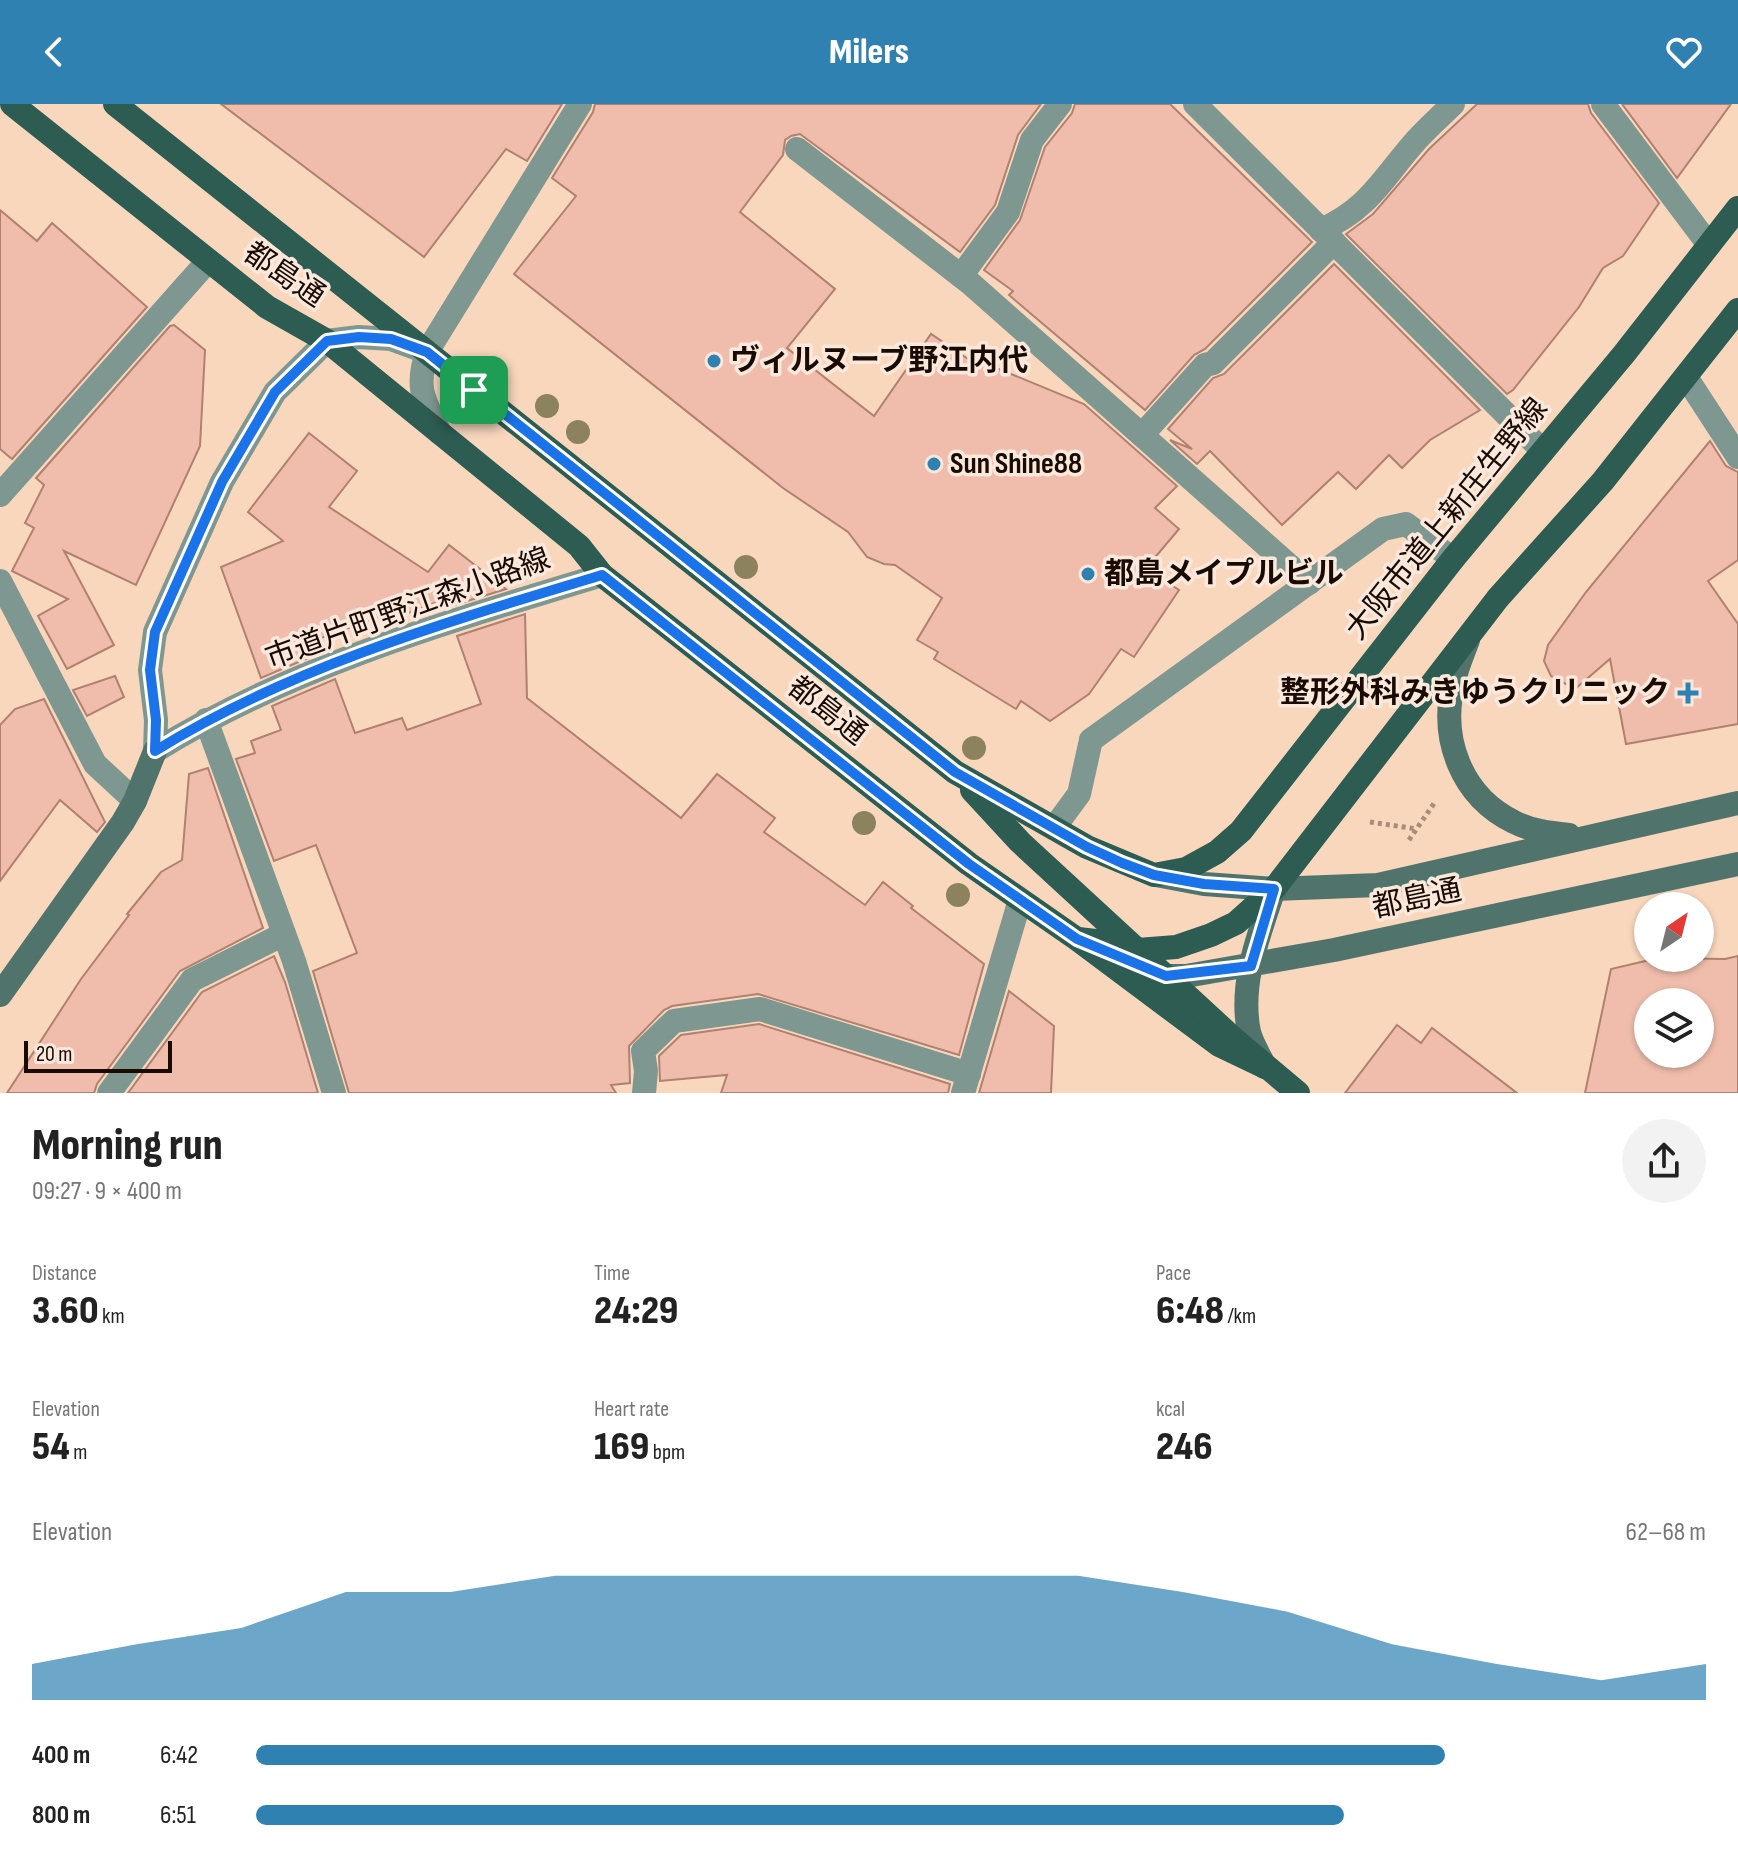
<!DOCTYPE html>
<html lang="en">
<head>
<meta charset="utf-8">
<style>
	body { margin:0; font-family:"Sofia Sans Condensed","Noto Sans JP",sans-serif; background:#f2f2f2; color:#222; height:100vh; display:flex; flex-direction:column; font-size:30px; white-space:nowrap }
	* { box-sizing:border-box; margin:0 }
	p { font-size:26px; color:#767676 }
	.icon { flex:none; width:44px; height:44px; fill:none; stroke:currentColor; stroke-width:2; stroke-linecap:round; stroke-linejoin:round }
	.map { position:relative; height:989px; overflow:hidden }
	.sheet { display:flex; flex-direction:column; background:#fff; flex:1 }
	.sheet>* { flex:none }
	.needle { width:52px; rotate:35deg }
	.tools { position:absolute; left:1634px; top:788px; display:grid; gap:16px }
	.tools a { display:grid; place-items:center; width:80px; height:80px; border-radius:50%; background:#fff; box-shadow:0 2px 6px #0004; font-size:40px }
	.scale { position:absolute; left:24px; bottom:20px; width:148px; box-sizing:border-box; padding-left:8px; border:4px solid #190b02; border-top:0; font-size:22px; line-height:28px; white-space:nowrap; color:#190b02; -webkit-text-stroke:6px #f9e8db; paint-order:stroke }
	.pin { position:absolute; display:grid; place-items:center; width:68px; height:68px; color:#fff; margin:-34px; border-radius:16px; box-shadow:0 4px 12px #0006 }
	.round { display:grid; place-items:center; flex:none; width:84px; height:84px; border-radius:42px; background:#f2f2f2 }
	.headline { display:flex; align-items:center; justify-content:space-between; height:136px; padding:0 32px }
	h1 { font-size:44px; font-weight:800; line-height:60px }
	.stats { display:grid; grid-template-columns:repeat(3,1fr); gap:12px; height:136px; padding:8px 32px }
	.stats div { display:grid; align-content:center }
	.stats b { font-size:40px; font-weight:800 }
	.stats small { font-size:22px; font-weight:400 }
	.stats p { font-size:22px }
	.chart { height:224px; padding:16px 32px }
	.chart p { display:flex; justify-content:space-between }
	.chart svg { width:100%; height:144px; margin-top:8px; fill:#2e81b1; opacity:.7 }
	ul { padding:0 32px; list-style:none; font-size:26px }
	li { display:grid; grid-template-columns:128px 96px 1fr; align-items:center; height:60px }
	li i { height:20px; border-radius:10px; background:#2e81b1 }
	header { display:flex; justify-content:space-between; align-items:center; height:104px; padding:0 32px; background:#2e81b1; color:#fff; font-size:36px; font-weight:800 }
	.map>svg:first-child { display:block }
</style>
</head>
<body>
<header><svg class="icon" aria-label="back" viewBox="0 0 24 24"><path d="M15 5l-7 7 7 7"/></svg>Milers<svg class="icon" aria-label="heart" viewBox="0 0 24 24"><path d="M12 20l-8-8c-3-5 5-10 8-4 3-6 11-1 8 4z"/></svg></header>
<div class="map">
<svg width="1738" height="989" viewBox="0 0 1738 989">
	<rect width="100%" height="100%" fill="#f9d7bd"/>
	<!-- building -->
	<g fill="#f0bdac" stroke="#b08070" stroke-width="2" fill-rule="evenodd">
		<path d="M 221,0 L 562,0 L 527,57 L 506,45 L 424,153 Z"/>
		<path d="M 595,0 L 1041,0 L 1018,31 L 995,101 L 960,148 L 800,30 L 791,32 L 785,36 L 783,51 L 740,108 L 835,185 L 787,244 L 874,312 L 931,230 L 971,257 L 977,256 L 1084,300 L 1177,382 L 1155,404 L 1179,425 L 1146,464 L 1179,486 L 1134,553 L 1121,545 L 1089,590 L 1050,617 L 1021,597 L 1016,605 L 934,555 L 938,548 L 917,536 L 942,494 L 895,461 L 884,460 L 867,453 L 848,428 L 783,384 L 514,170 L 576,92 L 552,74 L 593,8 Z"/>
		<path d="M 1075,0 L 1170,0 L 1312,138 L 1205,245 L 1194,251 L 1145,306 L 1030,209 L 1009,191 L 1013,187 L 984,166 L 1020,116 L 1045,43 L 1072,9 Z"/>
		<path d="M 1477,0 L 1588,0 L 1591,9 L 1659,99 L 1623,152 L 1603,164 L 1579,203 L 1513,286 L 1507,290 L 1346,130 L 1373,110 L 1429,45 Z"/>
		<path d="M 1622,0 L 1731,0 L 1677,74 Z"/>
		<path d="M 0,106 L 37,137 L 52,119 L 147,203 L 12,355 L 0,345 Z"/>
		<path d="M 1334,160 L 1480,306 L 1430,336 L 1402,364 L 1389,351 L 1356,385 L 1338,368 L 1282,421 L 1210,347 L 1197,360 L 1170,336 L 1192,345 L 1168,325 L 1213,274 L 1224,270 Z"/>
		<path d="M 174,221 L 205,246 L 200,342 L 136,481 L 64,447 L 114,541 L 67,565 L 38,512 L 68,495 L 12,467 L 34,424 L 25,419 L 44,381 L 36,374 L 170,222 Z"/>
		<path d="M 309,329 L 357,367 L 329,403 L 428,468 L 449,441 L 506,485 L 448,503 L 445,495 L 390,516 L 398,506 L 321,534 L 325,547 L 261,574 L 221,463 L 283,437 L 248,408 Z"/>
		<path d="M 1710,337 L 1726,362 L 1738,368 L 1738,456 L 1708,477 L 1738,520 L 1738,620 L 1626,640 L 1610,555 L 1575,585 L 1551,572 L 1544,557 L 1548,541 L 1586,488 Z"/>
		<path d="M 525,510 L 527,594 L 681,714 L 717,670 L 775,714 L 764,728 L 865,801 L 883,778 L 913,802 L 911,804 L 984,860 L 959,951 L 758,890 L 672,902 L 664,906 L 629,942 L 630,979 L 611,981 L 616,989 L 349,989 L 313,867 L 357,849 L 316,741 L 274,757 L 236,655 L 255,649 L 251,637 L 281,626 L 272,602 L 335,575 L 355,629 L 402,614 L 407,626 L 481,600 L 457,532 Z"/>
		<path d="M 115,572 L 124,593 L 87,612 L 73,586 Z"/>
		<path d="M 44,595 L 105,718 L 97,728 L 60,696 L 0,777 L 0,621 L 15,605 Z"/>
		<path d="M 208,664 L 263,824 L 180,867 L 97,980 L 94,989 L 7,989 L 81,875 L 129,811 L 127,810 L 161,768 L 182,756 L 189,670 Z"/>
		<path d="M 274,852 L 285,878 L 318,989 L 128,989 L 202,888 Z"/>
		<path d="M 1738,852 L 1738,989 L 1585,989 L 1611,865 L 1658,854 L 1725,855 ZM 1648,898 L 1700,898 L 1700,950 L 1648,950 Z"/>
		<path d="M 1009,887 L 1054,922 L 1051,989 L 979,989 Z"/>
		<path d="M 759,920 L 950,980 L 948,989 L 721,989 L 727,971 L 660,977 L 659,952 L 681,931 Z"/>
		<path d="M 1397,921 L 1421,939 L 1432,924 L 1517,989 L 1345,989 Z"/>
	</g>
	<g fill="none" stroke-linecap="round" stroke-linejoin="round">
		<!-- path -->
		<g stroke="#a88d79" stroke-width="5" stroke-dasharray="4 4" stroke-linecap="butt">
			<path d="M 1370,718 L 1417,725"/>
			<path d="M 1409,736 L 1435,698"/>
		</g>
		<!-- lane -->
		<path stroke="#7f9791" stroke-width="24" d="M 1054,724 L 1079,690 L 1091,636"/>
		<!-- street -->
		<g stroke="#7f9791" stroke-width="24">
			<path d="M 1195,0 L 1543,347"/>
			<path d="M 1603,0 L 1709,141"/>
			<path d="M 797,45 L 970,179 L 1309,479"/>
			<path d="M 1321,126 C 1368,105 1381,77 1413,40 C 1425,26 1440,13 1453,0"/>
			<path d="M 961,172 L 1008,108 L 1032,36 L 1060,0"/>
			<path d="M 1686,273 L 1738,353"/>
			<path d="M 440,329 C 424,296 415,285 427,248 L 580,0"/>
			<path d="M 1142,331 L 1205,261 L 1213,259 L 1334,138"/>
			<path d="M 0,391 L 208,157"/>
			<path d="M 0,477 L 95,660 L 135,697"/>
			<path d="M 206,616 L 294,857 L 334,989"/>
			<path d="M 1091,636 L 1383,425 L 1406,420 L 1453,455"/>
			<path d="M 155,647 L 156,616 L 150,566 L 155,528 L 222,378 L 275,288 L 327,237 L 359,233 L 391,235 L 421,246"/>
			<path d="M 155,647 C 290,563 450,517 602,471"/>
			<path d="M 109,989 L 192,876 L 284,830"/>
			<path d="M 644,989 L 646,967 L 643,947 L 674,917 L 760,905 L 969,970"/>
			<path d="M 963,989 L 1020,796"/>
		</g>
		<!-- secondary -->
		<g stroke="#50746c" stroke-width="24">
			<path d="M 1468,536 C 1463,550 1457,563 1454,577 C 1439,634 1461,692 1514,718 C 1531,727 1550,729 1569,731"/>
			<path d="M 1156,771 L 1204,780 L 1274,785 L 1378,781 L 1738,699"/>
			<path d="M 1101,847 L 1158,867 L 1166,872 L 1186,872 L 1334,846 L 1738,760"/>
			<path d="M 0,891 L 123,718 L 135,697 L 155,647"/>
			<path d="M 1265,963 C 1260,952 1252,940 1249,928 C 1239,879 1259,831 1274,785"/>
		</g>
		<!-- primary -->
		<g stroke="#2d5c52" stroke-width="24">
			<path d="M 12,0 L 267,203 L 327,237 L 579,442 L 602,471 L 969,760 L 1077,835 L 1219,941 L 1265,963"/>
			<path d="M 115,0 L 955,668 L 1087,743 L 1154,771 L 1186,765 L 1217,748 L 1241,727 L 1453,455 L 1624,250 L 1738,104"/>
			<path d="M 972,686 L 1020,738 L 1235,936 L 1298,989"/>
			<path d="M 1078,835 L 1130,841 L 1138,846 L 1176,843 L 1211,831 L 1236,819 L 1274,785 L 1498,494 L 1603,377 L 1738,206"/>
		</g>
	</g>
	<!-- trees -->
	<g fill="#8d825e">
		<circle cx="547" cy="302" r="12"/>
		<circle cx="578" cy="328" r="12"/>
		<circle cx="746" cy="463" r="12"/>
		<circle cx="974" cy="644" r="12"/>
		<circle cx="864" cy="719" r="12"/>
		<circle cx="958" cy="791" r="12"/>
	</g>
	<g fill="none" stroke-linecap="round" stroke-linejoin="round">
		<defs>
			<path id="route" d="M 359,233 L 391,235 L 427,248 L 955,668 L 1087,743 L 1122,759 L 1154,771 L 1204,780 L 1274,785 L 1251,862 L 1166,872 L 1077,835 L 969,760 L 602,471 C 450,517 290,563 155,647 L 156,616 L 150,566 L 155,528 L 222,378 L 275,288 L 327,237 Z"/>
		</defs>
		<!-- route casing -->
		<use href="#route" stroke="#fff" stroke-width="16"/>
		<!-- route -->
		<use href="#route" stroke="#1a73e8" stroke-width="10"/>
	</g>
	<!-- markers -->
	<g fill="#2e81b1" stroke="#f9e8db" stroke-width="3">
		<circle cx="714" cy="257" r="8"/>
		<circle cx="934" cy="360" r="8"/>
		<circle cx="1088" cy="470" r="8"/>
		<path d="M1684 577h8v8h8v8h-8v8h-8v-8h-8v-8h8z"/>
	</g>
	<g text-anchor="middle" dominant-baseline="central" stroke-width="7" stroke-linejoin="round" paint-order="stroke">
		<!-- street labels -->
		<g font-size="30" fill="#190b02" stroke="#f9e8db">
			<text transform="translate(284 171) rotate(34)">都島通</text>
			<text transform="translate(1447 415) rotate(-51)">大阪市道上新庄生野線</text>
			<text transform="translate(408 505) rotate(-20)">市道片町野江森小路線</text>
			<text transform="translate(827 607) rotate(38)">都島通</text>
			<text transform="translate(1417 795) rotate(-12)">都島通</text>
		</g>
		<!-- poi labels -->
		<g font-size="30" font-weight="bold" fill="#190b02" stroke="#f9e8db" text-anchor="start">
			<text x="730" y="257">ヴィルヌーブ野江内代</text>
			<text x="950" y="360">Sun Shine88</text>
			<text x="1104" y="470">都島メイプルビル</text>
			<text x="1670" y="589" text-anchor="end">整形外科みきゆうクリニック</text>
		</g>
	</g>
</svg>
<div class="tools">
<a><svg class="needle" viewBox="-14 -14 28 28"><path d="M0-13l5 13h-10z" fill="#e53935"/><path d="M0 13l5-13h-10z" fill="#767676"/></svg></a>
<a><svg class="icon" aria-label="layers" viewBox="0 0 24 24"><path d="M12 4l9 5-9 5-9-5zM3 14l9 5 9-5"/></svg></a>
</div>
<div class="scale">20 m</div>
<div class="pin" style="left:474px;top:286px;background:#1e9e55"><svg class="icon" aria-label="arrive" viewBox="0 0 24 24"><path d="M6 21V4h12l-3 4 3 4H6"/></svg></div>
</div>
<section class="sheet">
<div class="headline"><div><h1>Morning run</h1><p>09:27 · 9 × 400 m</p></div><a class="round"><svg class="icon" aria-label="share" viewBox="0 0 24 24"><path d="M12 15V3M7 8l5-5 5 5M5 13v7h14v-7"/></svg></a></div>
<div class="stats">
<div><p>Distance</p><b>3.60<small> km</small></b></div>
<div><p>Time</p><b>24:29</b></div>
<div><p>Pace</p><b>6:48<small> /km</small></b></div>
</div>
<div class="stats">
<div><p>Elevation</p><b>54<small> m</small></b></div>
<div><p>Heart rate</p><b>169<small> bpm</small></b></div>
<div><p>kcal</p><b>246</b></div>
</div>
<div class="chart"><p><span>Elevation</span>62–68 m</p>
<svg viewBox="0 0 160 44" preserveAspectRatio="none"><path d="M0 44V33L10 27L20 22L30 11L40 11L50 6L60 6L70 6L80 6L90 6L100 6L110 11L120 17L130 27L140 33L150 38L160 33V44z"/></svg>
</div>
<ul>
<li><b>400 m</b>6:42<i style="width:82%"></i></li>
<li><b>800 m</b>6:51<i style="width:75%"></i></li>
</ul>
</section>
</body>
</html>
